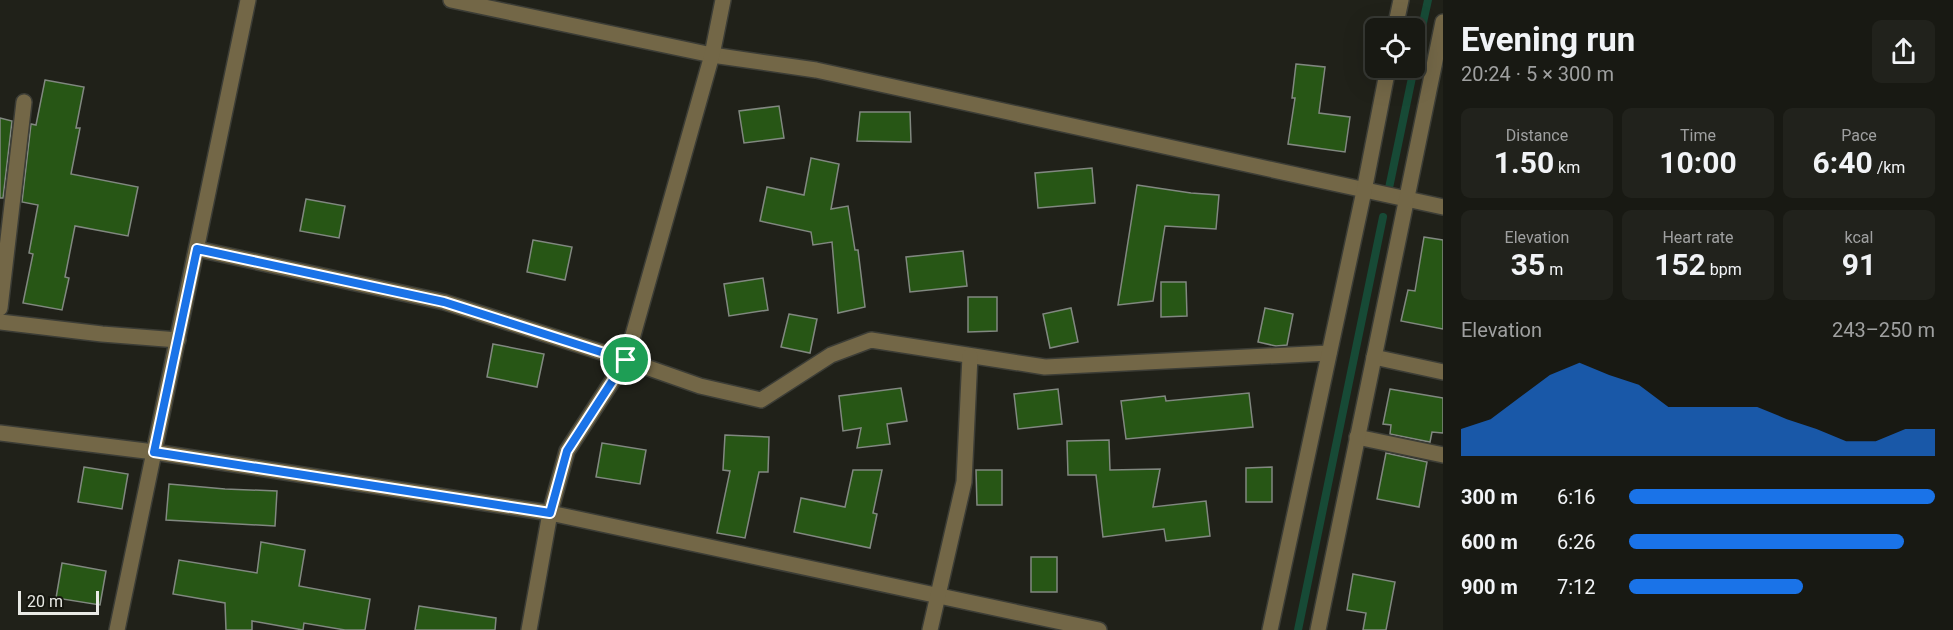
<!DOCTYPE html>
<html lang="en">
<head>
<meta charset="utf-8">
<style>
	body { margin:0; font-family:Roboto,sans-serif; background:#21221c; color:#f1f3f6; height:100vh; display:flex; flex-direction:column; font-size:22px; white-space:nowrap }
	* { box-sizing:border-box; margin:0 }
	p { font-size:20px; color:#9fa0a0 }
	.icon { flex:none; width:33px; height:33px; fill:none; stroke:currentColor; stroke-width:2; stroke-linecap:round; stroke-linejoin:round }
	.map { position:relative; flex:1; overflow:hidden }
	.details { display:flex; flex-direction:column; background:#181913; width:510px }
	.details>* { flex:none }
	.fabs { position:absolute; left:1365px; top:18px; display:grid; gap:12px }
	.fabs a { display:grid; place-items:center; width:60px; height:60px; border-radius:9px; background:#181913; box-shadow:0 6px 24px #0002,0 0 0 2px #363833; font-size:30px }
	.scale { position:absolute; left:18px; bottom:15px; width:81px; box-sizing:border-box; padding-left:6px; border:3px solid #e9eae5; border-top:0; font-size:16px; line-height:21px; white-space:nowrap; color:#e9eae5; -webkit-text-stroke:4px #161710; paint-order:stroke }
	.pin { position:absolute; display:grid; place-items:center; width:51px; height:51px; color:#fff; margin:-26px; border:3px solid #fff; border-radius:50%; box-shadow:0 2px 6px #0007 }
	.round { display:grid; place-items:center; flex:none; width:63px; height:63px; border-radius:9px; background:#21221c }
	.overview { display:flex; align-items:center; justify-content:space-between; height:102px; padding:0 18px }
	h1 { font-size:33px; font-weight:700; line-height:45px }
	.metrics { display:grid; grid-template-columns:repeat(3,1fr); gap:9px; height:102px; padding:6px 18px }
	.metrics div { display:grid; align-content:center; border-radius:9px; background:#21221c; text-align:center }
	.metrics b { font-size:30px; font-weight:700 }
	.metrics small { font-size:16px; font-weight:400 }
	.metrics p { font-size:16px }
	.chart { height:168px; padding:12px 18px }
	.chart p { display:flex; justify-content:space-between }
	.chart svg { width:100%; height:108px; margin-top:6px; fill:#1a73e8; opacity:.7 }
	ul { padding:0 18px; list-style:none; font-size:20px }
	li { display:grid; grid-template-columns:96px 72px 1fr; align-items:center; height:45px }
	li i { height:15px; border-radius:8px; background:#1a73e8 }
	main { display:flex; flex:1; min-height:0 }
	.map>svg:first-child { display:block }
</style>
</head>
<body>
<main>
<div class="map">
<svg width="1443" height="630" viewBox="0 0 1443 630">
	<rect width="100%" height="100%" fill="#202119"/>
	<g fill="none" stroke-linecap="round" stroke-linejoin="round">
		<!-- stream -->
		<g stroke="#174a36" stroke-width="8">
			<path d="M 1414,64 L 1428,0"/>
			<path d="M 1389,188 L 1414,68"/>
			<path d="M 1298,630 L 1383,217"/>
		</g>
	</g>
	<!-- building -->
	<g fill="#275615" stroke="#818880" stroke-width="1.5">
		<path d="M 1296,64 L 1325,67 L 1319,113 L 1350,117 L 1345,152 L 1288,144 L 1295,98 L 1292,98 Z"/>
		<path d="M 45,80 L 84,87 L 76,128 L 80,128 L 71,174 L 138,187 L 128,236 L 75,226 L 65,277 L 69,278 L 62,310 L 23,303 L 33,254 L 29,253 L 38,205 L 22,202 L 31,124 L 36,125 Z"/>
		<path d="M 779,106 L 784,138 L 744,143 L 739,111 Z"/>
		<path d="M 860,112 L 910,112 L 911,142 L 857,141 Z"/>
		<path d="M 0,118 L 12,121 L 3,198 L 0,198 Z"/>
		<path d="M 811,158 L 839,164 L 831,209 L 848,206 L 855,250 L 858,250 L 865,307 L 838,313 L 832,242 L 813,245 L 811,232 L 760,221 L 767,187 L 804,195 Z"/>
		<path d="M 1092,168 L 1095,203 L 1038,208 L 1035,173 Z"/>
		<path d="M 1137,185 L 1191,193 L 1219,195 L 1216,229 L 1165,226 L 1153,301 L 1118,305 Z"/>
		<path d="M 306,199 L 345,206 L 339,238 L 300,231 Z"/>
		<path d="M 1424,237 L 1443,240 L 1443,329 L 1401,321 L 1408,290 L 1415,291 Z"/>
		<path d="M 533,240 L 572,247 L 565,280 L 527,272 Z"/>
		<path d="M 963,251 L 967,286 L 910,292 L 906,257 Z"/>
		<path d="M 763,278 L 768,310 L 729,316 L 724,284 Z"/>
		<path d="M 1161,282 L 1186,282 L 1187,316 L 1161,317 Z"/>
		<path d="M 968,297 L 997,297 L 997,331 L 968,332 Z"/>
		<path d="M 1071,308 L 1078,342 L 1050,348 L 1043,314 Z"/>
		<path d="M 1265,308 L 1293,314 L 1287,345 L 1276,346 L 1258,342 Z"/>
		<path d="M 789,314 L 817,319 L 810,353 L 781,347 Z"/>
		<path d="M 493,344 L 544,354 L 537,387 L 487,377 Z"/>
		<path d="M 901,388 L 907,421 L 887,424 L 890,444 L 857,448 L 861,428 L 843,431 L 839,396 Z"/>
		<path d="M 1058,389 L 1062,424 L 1018,429 L 1014,394 Z"/>
		<path d="M 1390,389 L 1443,398 L 1443,433 L 1432,432 L 1430,442 L 1390,434 L 1391,425 L 1383,424 Z"/>
		<path d="M 1249,393 L 1253,427 L 1126,439 L 1121,401 L 1165,396 L 1166,401 Z"/>
		<path d="M 725,435 L 769,437 L 768,472 L 759,472 L 745,538 L 717,533 L 730,471 L 723,470 Z"/>
		<path d="M 1109,440 L 1110,470 L 1160,469 L 1153,507 L 1206,501 L 1210,536 L 1166,541 L 1164,529 L 1103,537 L 1096,475 L 1068,475 L 1067,441 Z"/>
		<path d="M 602,443 L 646,450 L 640,484 L 596,477 Z"/>
		<path d="M 1386,453 L 1427,462 L 1419,507 L 1377,499 Z"/>
		<path d="M 84,467 L 128,474 L 122,509 L 78,502 Z"/>
		<path d="M 1272,467 L 1272,502 L 1246,502 L 1246,468 Z"/>
		<path d="M 853,470 L 882,470 L 873,513 L 877,514 L 870,548 L 794,532 L 801,498 L 845,507 Z"/>
		<path d="M 976,470 L 1002,470 L 1002,505 L 977,505 Z"/>
		<path d="M 169,484 L 225,489 L 277,491 L 275,526 L 166,520 Z"/>
		<path d="M 261,542 L 305,550 L 299,586 L 370,599 L 365,630 L 345,630 L 304,623 L 303,630 L 252,621 L 252,630 L 226,630 L 225,603 L 173,594 L 179,560 L 257,573 Z"/>
		<rect x="1031" y="557" width="26" height="35"/>
		<path d="M 62,563 L 106,571 L 100,605 L 56,598 Z"/>
		<path d="M 1353,574 L 1395,582 L 1386,630 L 1363,630 L 1366,613 L 1347,610 Z"/>
		<path d="M 419,606 L 496,618 L 495,630 L 415,630 Z"/>
	</g>
	<g fill="none" stroke-linecap="round" stroke-linejoin="round">
		<defs>
			<g id="minor">
				<path d="M 451,0 L 712,55 L 816,70 L 1443,207"/>
				<path d="M 1395,28 L 1401,0"/>
				<path d="M 197,249 L 444,302 L 626,360 L 700,386 L 761,400 L 831,355 L 871,340 L 1045,367 L 1329,353"/>
				<path d="M 0,308 L 24,102"/>
				<path d="M 0,322 L 102,334 L 178,340"/>
				<path d="M 1374,357 L 1443,372"/>
				<path d="M 0,433 L 154,452 L 550,513 L 1099,630"/>
				<path d="M 1357,437 L 1443,455"/>
				<path d="M 117,630 L 248,0"/>
				<path d="M 529,630 L 550,513 L 567,451 L 626,360 L 712,55 L 723,0"/>
				<path d="M 930,630 L 964,482 L 970,356"/>
				<path d="M 1270,630 L 1364,191 L 1388,68"/>
				<path d="M 1318,630 L 1443,22"/>
			</g>
		</defs>
		<!-- minor casing -->
		<use href="#minor" stroke="#3c3d36" stroke-width="18"/>
		<!-- minor -->
		<use href="#minor" stroke="#736747" stroke-width="15"/>
	</g>
	<g fill="none" stroke-linecap="round" stroke-linejoin="round">
		<defs>
			<path id="route" d="M 197,249 L 444,302 L 626,360 L 567,451 L 550,513 L 154,452 Z"/>
		</defs>
		<!-- route casing -->
		<use href="#route" stroke="#fff" stroke-width="12"/>
		<!-- route -->
		<use href="#route" stroke="#1a73e8" stroke-width="8"/>
	</g>
</svg>
<div class="fabs">
<a><svg class="icon" aria-label="locate" viewBox="0 0 24 24"><circle cx="12" cy="12" r="6"/><path d="M12 2v4M12 18v4M2 12h4M18 12h4"/></svg></a>
</div>
<div class="scale">20 m</div>
<div class="pin" style="left:626px;top:360px;background:#1e9e55"><svg class="icon" aria-label="arrive" viewBox="0 0 24 24"><path d="M6 21V4h12l-3 4 3 4H6"/></svg></div>
</div>
<section class="details">
<div class="overview"><div><h1>Evening run</h1><p>20:24 · 5 × 300 m</p></div><a class="round"><svg class="icon" aria-label="share" viewBox="0 0 24 24"><path d="M12 15V3M7 8l5-5 5 5M5 13v7h14v-7"/></svg></a></div>
<div class="metrics">
<div><p>Distance</p><b>1.50<small> km</small></b></div>
<div><p>Time</p><b>10:00</b></div>
<div><p>Pace</p><b>6:40<small> /km</small></b></div>
</div>
<div class="metrics">
<div><p>Elevation</p><b>35<small> m</small></b></div>
<div><p>Heart rate</p><b>152<small> bpm</small></b></div>
<div><p>kcal</p><b>91</b></div>
</div>
<div class="chart"><p><span>Elevation</span>243–250 m</p>
<svg viewBox="0 0 160 44" preserveAspectRatio="none"><path d="M0 44V33L10 29L20 20L30 11L40 6L50 11L60 15L70 24L80 24L90 24L100 24L110 29L120 33L130 38L140 38L150 33L160 33V44z"/></svg>
</div>
<ul>
<li><b>300 m</b>6:16<i style="width:100%"></i></li>
<li><b>600 m</b>6:26<i style="width:90%"></i></li>
<li><b>900 m</b>7:12<i style="width:57%"></i></li>
</ul>
</section>
</main>
</body>
</html>
